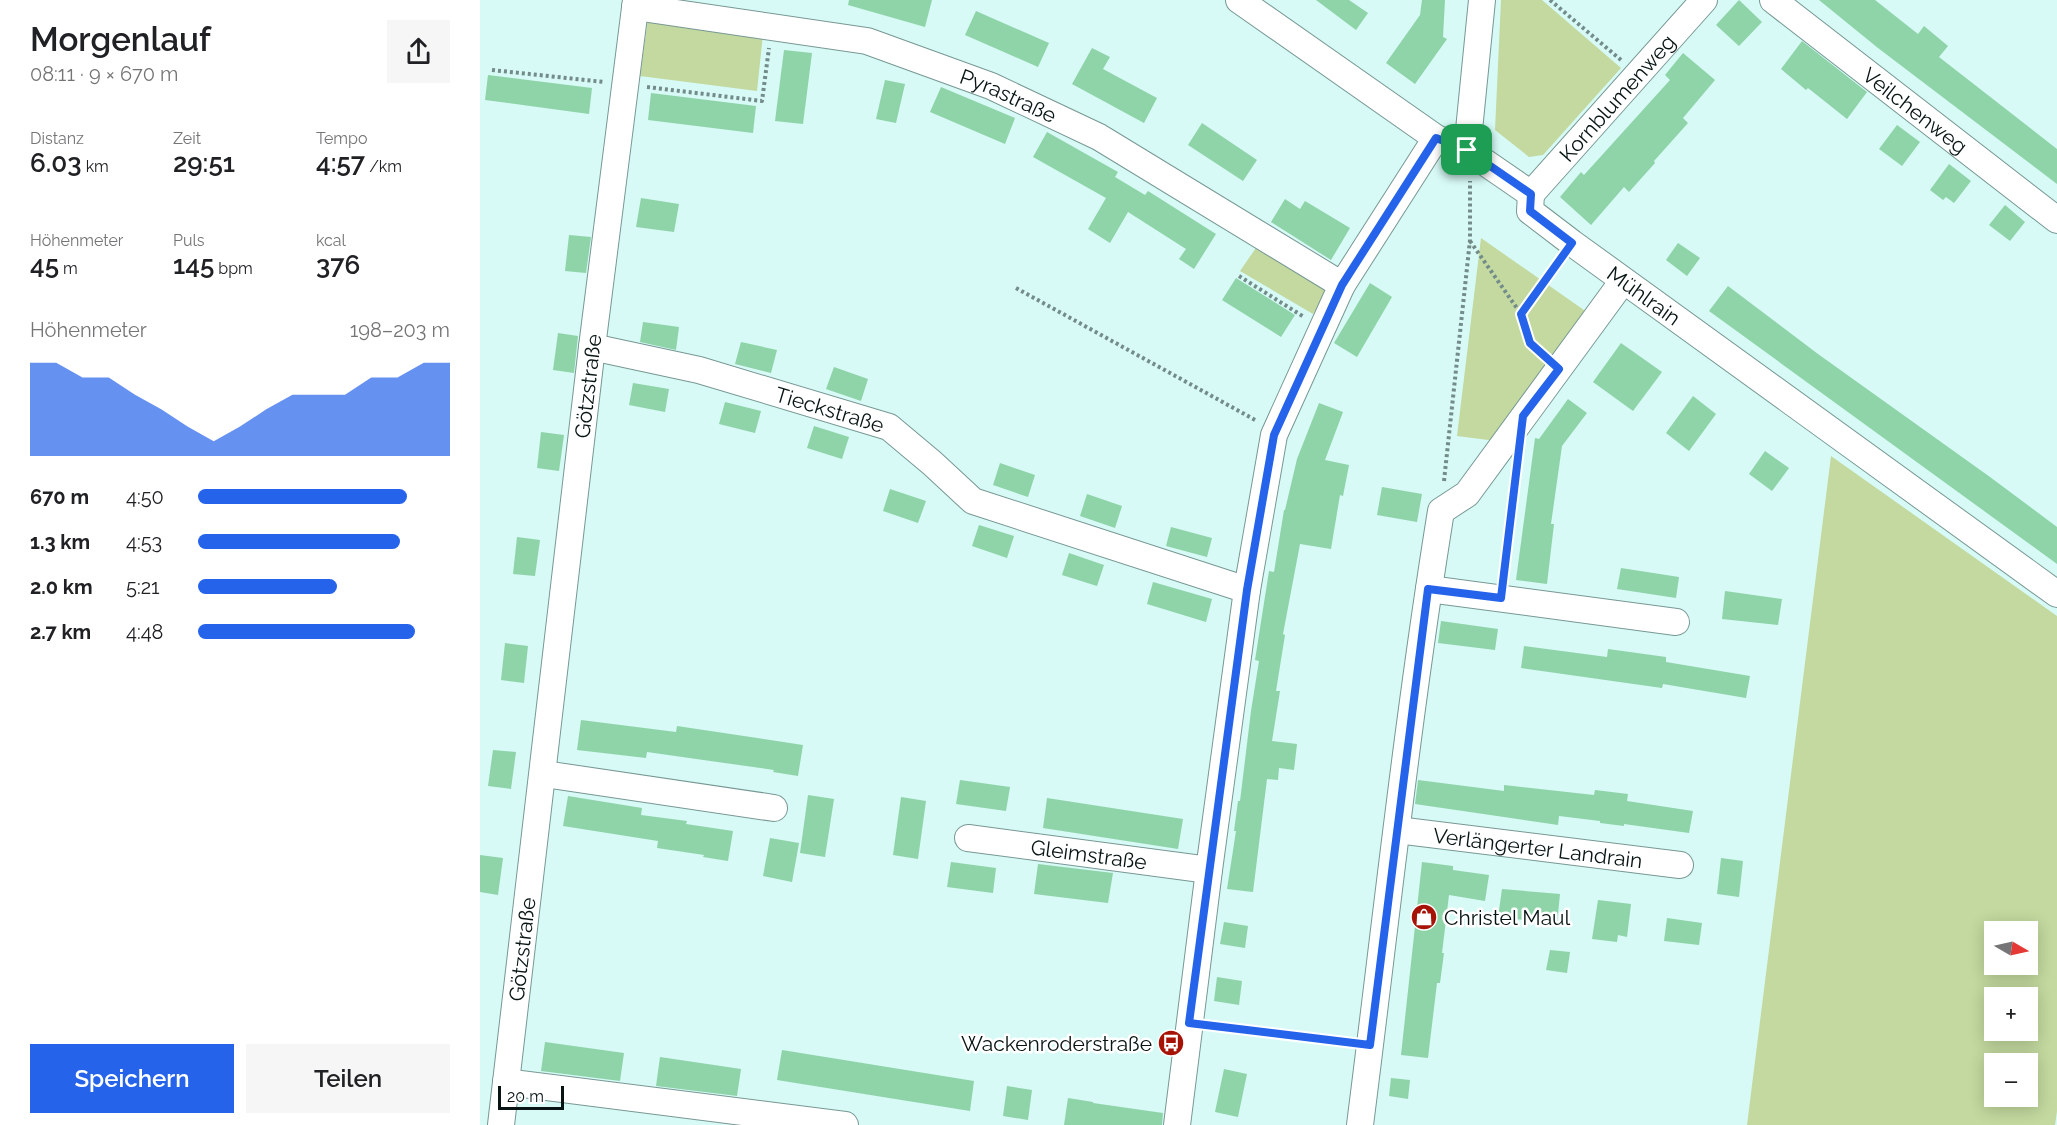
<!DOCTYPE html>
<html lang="de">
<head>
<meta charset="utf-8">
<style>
	body { margin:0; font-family:Raleway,sans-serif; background:#f6f6f6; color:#202124; height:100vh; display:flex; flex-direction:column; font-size:22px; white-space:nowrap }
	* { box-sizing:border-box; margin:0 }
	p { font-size:20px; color:#757577 }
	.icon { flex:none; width:33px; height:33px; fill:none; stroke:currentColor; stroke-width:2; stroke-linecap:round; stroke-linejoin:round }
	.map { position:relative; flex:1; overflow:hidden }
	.drawer { display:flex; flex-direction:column; background:#fff; width:480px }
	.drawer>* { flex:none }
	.needle { width:39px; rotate:99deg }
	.tools { position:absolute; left:1504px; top:921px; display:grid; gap:12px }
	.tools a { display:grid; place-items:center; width:54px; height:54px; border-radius:0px; background:#fff; box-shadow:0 3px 15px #0003; font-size:30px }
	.scale { position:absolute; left:18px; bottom:15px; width:66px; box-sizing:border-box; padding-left:6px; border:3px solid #071413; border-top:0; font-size:16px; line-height:21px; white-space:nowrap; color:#071413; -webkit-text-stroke:4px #fff; paint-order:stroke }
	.pin { position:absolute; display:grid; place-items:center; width:51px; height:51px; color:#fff; margin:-26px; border-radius:12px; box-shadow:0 3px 9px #0006 }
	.round { display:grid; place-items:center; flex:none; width:63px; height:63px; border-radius:0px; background:#f6f6f6 }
	.headline { display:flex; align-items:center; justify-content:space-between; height:102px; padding:0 30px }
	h1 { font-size:33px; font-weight:600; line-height:45px }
	.figures { display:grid; grid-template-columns:repeat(3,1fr); gap:9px; height:102px; padding:6px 30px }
	.figures div { display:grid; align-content:center }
	.figures b { font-size:26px; font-weight:600 }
	.figures small { font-size:16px; font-weight:400 }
	.figures p { font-size:16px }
	.chart { height:168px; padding:12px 30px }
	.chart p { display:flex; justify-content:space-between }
	.chart svg { width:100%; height:108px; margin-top:6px; fill:#2563eb; opacity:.7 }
	.primary-button { display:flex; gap:12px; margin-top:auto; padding:12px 30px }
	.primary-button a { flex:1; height:69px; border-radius:0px; background:#2563eb; color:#fff; font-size:24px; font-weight:600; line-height:69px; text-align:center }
	.primary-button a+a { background:#f6f6f6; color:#202124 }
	ul { padding:0 30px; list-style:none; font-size:20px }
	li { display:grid; grid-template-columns:96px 72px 1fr; align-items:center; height:45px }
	li i { height:15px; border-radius:8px; background:#2563eb }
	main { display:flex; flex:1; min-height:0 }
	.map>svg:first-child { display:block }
</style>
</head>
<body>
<main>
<section class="drawer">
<div class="headline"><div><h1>Morgenlauf</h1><p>08:11 · 9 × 670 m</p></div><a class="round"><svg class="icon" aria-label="share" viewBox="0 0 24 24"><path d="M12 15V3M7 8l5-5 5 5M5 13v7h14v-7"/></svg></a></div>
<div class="figures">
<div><p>Distanz</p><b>6.03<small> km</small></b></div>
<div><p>Zeit</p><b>29:51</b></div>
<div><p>Tempo</p><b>4:57<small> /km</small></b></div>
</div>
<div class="figures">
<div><p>Höhenmeter</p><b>45<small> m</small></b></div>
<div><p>Puls</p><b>145<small> bpm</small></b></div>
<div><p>kcal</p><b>376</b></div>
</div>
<div class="chart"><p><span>Höhenmeter</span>198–203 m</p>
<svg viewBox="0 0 160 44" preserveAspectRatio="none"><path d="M0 44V6L10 6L20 12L30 12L40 19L50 25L60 32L70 38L80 32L90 25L100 19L110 19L120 19L130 12L140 12L150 6L160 6V44z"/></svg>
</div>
<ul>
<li><b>670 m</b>4:50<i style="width:83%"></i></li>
<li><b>1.3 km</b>4:53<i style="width:80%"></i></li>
<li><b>2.0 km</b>5:21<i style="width:55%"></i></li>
<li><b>2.7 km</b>4:48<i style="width:86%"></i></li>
</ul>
<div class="primary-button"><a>Speichern</a><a>Teilen</a></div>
</section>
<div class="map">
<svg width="1577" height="1125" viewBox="0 0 1577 1125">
	<rect width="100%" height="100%" fill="#d7faf6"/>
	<!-- green -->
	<g fill="#c3d99f" fill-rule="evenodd">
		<path d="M 1021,0 L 1062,0 L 1141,68 L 1063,155 L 1049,157 L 1015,130 Z"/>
		<path d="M 168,18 L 283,34 L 277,91 L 160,76 Z"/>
		<path d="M 1001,238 L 1111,315 L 1016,441 L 977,436 Z"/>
		<path d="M 780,242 L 850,287 L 833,314 L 760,271 Z"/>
		<path d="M 1351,456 L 1577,616 L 1577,1111 L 1575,1125 L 1267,1125 ZM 1515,932 L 1548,932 L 1548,964 L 1515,964 ZM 1515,998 L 1548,998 L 1548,1030 L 1515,1030 ZM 1515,1064 L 1548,1064 L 1548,1096 L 1515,1096 Z"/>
	</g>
	<!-- building -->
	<g fill="#8ed4a8">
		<path d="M 369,0 L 452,0 L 445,27 L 368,5 Z"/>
		<path d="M 836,0 L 869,0 L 888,13 L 876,30 Z"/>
		<path d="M 942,0 L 965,0 L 963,37 L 967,39 L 935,84 L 906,63 L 940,15 Z"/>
		<path d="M 1259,0 L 1282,22 L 1259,46 L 1236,25 Z"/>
		<path d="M 1339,0 L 1395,0 L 1438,34 L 1444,26 L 1468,46 L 1459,57 L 1577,149 L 1577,184 L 1398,48 Z"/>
		<path d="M 496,11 L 569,43 L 558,67 L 485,35 Z"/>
		<path d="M 1322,41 L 1387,92 L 1367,119 L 1328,88 L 1326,90 L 1301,69 Z"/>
		<path d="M 612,48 L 630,57 L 623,69 L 677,98 L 664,123 L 592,84 Z"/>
		<path d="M 304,50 L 332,53 L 323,124 L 295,121 Z"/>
		<path d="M 1203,53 L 1235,80 L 1203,118 L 1208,123 L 1174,161 L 1175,163 L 1149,192 L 1144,187 L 1111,225 L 1080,197 L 1101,172 L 1104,175 L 1190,80 L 1185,75 Z"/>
		<path d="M 8,75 L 112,88 L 109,114 L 5,100 Z"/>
		<path d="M 405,80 L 425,84 L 416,123 L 396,119 Z"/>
		<path d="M 461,87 L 535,118 L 525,144 L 450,112 Z"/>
		<path d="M 171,93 L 276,106 L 273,133 L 168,120 Z"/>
		<path d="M 722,123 L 777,160 L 763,181 L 708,145 Z"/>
		<path d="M 1417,125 L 1440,142 L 1422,166 L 1399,149 Z"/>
		<path d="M 567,132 L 638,172 L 635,177 L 665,195 L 668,191 L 736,234 L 714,269 L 699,259 L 706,249 L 648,212 L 630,243 L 608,229 L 626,198 L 553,157 Z"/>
		<path d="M 1469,164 L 1491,181 L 1474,203 L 1466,197 L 1463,200 L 1450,190 Z"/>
		<path d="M 161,198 L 199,204 L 194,232 L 156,227 Z"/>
		<path d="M 805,199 L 820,209 L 825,201 L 870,228 L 851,260 L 791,222 Z"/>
		<path d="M 1525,205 L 1545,222 L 1530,241 L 1509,225 Z"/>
		<path d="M 89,235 L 111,237 L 106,273 L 85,271 Z"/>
		<path d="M 1198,243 L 1220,258 L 1207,276 L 1186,260 Z"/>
		<path d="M 756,278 L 815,315 L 801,337 L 742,300 Z"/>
		<path d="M 890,283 L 912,297 L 877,357 L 854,343 Z"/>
		<path d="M 1248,286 L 1338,354 L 1510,477 L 1577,527 L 1577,564 L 1229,311 Z"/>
		<path d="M 163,322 L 199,327 L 196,350 L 160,342 Z"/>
		<path d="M 78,333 L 98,336 L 94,373 L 73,370 Z"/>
		<path d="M 261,342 L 297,350 L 291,373 L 255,364 Z"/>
		<path d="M 1141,343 L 1182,372 L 1153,411 L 1113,382 Z"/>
		<path d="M 354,367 L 388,379 L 381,401 L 346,389 Z"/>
		<path d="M 153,383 L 189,389 L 185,412 L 149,405 Z"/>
		<path d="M 1213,396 L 1236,414 L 1209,451 L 1186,433 Z"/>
		<path d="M 1088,399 L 1107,413 L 1082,446 L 1071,524 L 1074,524 L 1067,584 L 1036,580 L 1055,438 L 1059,439 Z"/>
		<path d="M 245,402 L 281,411 L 275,433 L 239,424 Z"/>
		<path d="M 839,403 L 863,412 L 845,460 L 869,465 L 863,496 L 860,495 L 851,549 L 820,544 L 803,634 L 805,635 L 796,691 L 800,691 L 792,741 L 817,744 L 814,770 L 799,768 L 798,780 L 787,779 L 773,892 L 747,889 L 756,831 L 754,831 L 758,801 L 760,801 L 771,711 L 779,661 L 775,660 L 789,571 L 794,572 L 804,510 L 805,510 L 817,459 Z"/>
		<path d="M 334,426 L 369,437 L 362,459 L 327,448 Z"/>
		<path d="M 61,432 L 84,435 L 79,471 L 57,468 Z"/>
		<path d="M 1285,451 L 1309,468 L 1292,491 L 1269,474 Z"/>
		<path d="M 520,463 L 555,475 L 548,497 L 513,485 Z"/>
		<path d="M 902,487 L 942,494 L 937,522 L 897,515 Z"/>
		<path d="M 410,489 L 446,501 L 438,523 L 403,511 Z"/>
		<path d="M 607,494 L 642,506 L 635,528 L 600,516 Z"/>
		<path d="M 499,525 L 534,536 L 527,558 L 492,546 Z"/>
		<path d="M 691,527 L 732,538 L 727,557 L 686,546 Z"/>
		<path d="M 37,537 L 60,540 L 55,576 L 33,574 Z"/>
		<path d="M 589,553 L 624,565 L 617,586 L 582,575 Z"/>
		<path d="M 1141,568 L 1199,577 L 1196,598 L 1137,589 Z"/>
		<path d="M 673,582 L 732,599 L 726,622 L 667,604 Z"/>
		<path d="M 1245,591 L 1302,599 L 1298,625 L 1242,619 Z"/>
		<path d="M 961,621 L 1018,629 L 1015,650 L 958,643 Z"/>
		<path d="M 25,643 L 48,646 L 44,683 L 21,680 Z"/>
		<path d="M 1044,646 L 1127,657 L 1128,649 L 1186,657 L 1186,662 L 1270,676 L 1266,698 L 1183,684 L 1182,688 L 1041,668 Z"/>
		<path d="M 101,720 L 196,732 L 197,726 L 323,745 L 318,776 L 293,772 L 294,770 L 167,752 L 166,758 L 97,750 Z"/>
		<path d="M 13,750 L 36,752 L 31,789 L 8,786 Z"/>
		<path d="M 480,780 L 530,787 L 526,811 L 476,804 Z"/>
		<path d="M 938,780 L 1024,791 L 1024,785 L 1114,795 L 1115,790 L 1148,794 L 1147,801 L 1213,811 L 1209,833 L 1144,824 L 1144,826 L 1120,823 L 1120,821 L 1079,816 L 1078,825 L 935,804 Z"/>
		<path d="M 328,795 L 354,799 L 345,857 L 320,853 Z"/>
		<path d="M 88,796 L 162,808 L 161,815 L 207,821 L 206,824 L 253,831 L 248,861 L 223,857 L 224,855 L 177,848 L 178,841 L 83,826 Z"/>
		<path d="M 421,797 L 446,801 L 438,859 L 413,855 Z"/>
		<path d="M 567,798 L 703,819 L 698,849 L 563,828 Z"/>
		<path d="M 290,838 L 319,843 L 312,882 L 283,876 Z"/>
		<path d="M 0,855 L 23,858 L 18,895 L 0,892 Z"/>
		<path d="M 1241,858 L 1263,861 L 1259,897 L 1237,894 Z"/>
		<path d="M 471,862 L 516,868 L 513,893 L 467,887 Z"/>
		<path d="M 942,862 L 973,866 L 973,870 L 1009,875 L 1005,901 L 969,895 L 962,953 L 964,953 L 960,983 L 957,983 L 948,1058 L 921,1055 Z"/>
		<path d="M 558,864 L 633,873 L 628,903 L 554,894 Z"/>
		<path d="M 1022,889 L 1080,894 L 1077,924 L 1018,917 Z"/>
		<path d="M 1118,900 L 1151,904 L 1147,937 L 1138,935 L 1137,942 L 1112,939 Z"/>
		<path d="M 1187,918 L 1222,923 L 1219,945 L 1184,941 Z"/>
		<path d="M 744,922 L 768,926 L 765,948 L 740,944 Z"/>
		<path d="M 1070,950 L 1090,952 L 1087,973 L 1066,970 Z"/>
		<path d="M 737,977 L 762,981 L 759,1005 L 734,1001 Z"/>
		<path d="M 65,1042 L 144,1053 L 140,1081 L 61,1071 Z"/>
		<path d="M 302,1050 L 494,1081 L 490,1111 L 297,1080 Z"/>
		<path d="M 180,1057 L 261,1069 L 257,1096 L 176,1086 Z"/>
		<path d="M 744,1069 L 767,1074 L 758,1117 L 735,1112 Z"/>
		<path d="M 911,1078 L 930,1080 L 928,1099 L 909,1096 Z"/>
		<path d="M 527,1086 L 552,1090 L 548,1120 L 523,1116 Z"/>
		<path d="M 588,1098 L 613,1102 L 613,1103 L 683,1113 L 682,1125 L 584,1125 Z"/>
	</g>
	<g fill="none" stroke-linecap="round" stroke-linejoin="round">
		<defs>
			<g id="minor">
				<path d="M 759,0 L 956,138 L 987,150 L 1051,194"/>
				<path id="s1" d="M 1293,0 L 1577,220"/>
				<path id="s2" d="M 155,7 L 387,41 L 511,86 L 619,137 L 862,285"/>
				<path d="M 987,150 L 1002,0"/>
				<path id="s3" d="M 1051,194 L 1050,211 L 1092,243 L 1577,594"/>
				<path id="s4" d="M 1051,194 L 1224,0"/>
				<path id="s5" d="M 112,347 L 219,370 L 409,427 L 452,463 L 493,501 L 767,590"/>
				<path d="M 949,589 L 1196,622"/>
				<path d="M 64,774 L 294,808"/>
				<path id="s6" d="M 917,830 L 1200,865"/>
				<path id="s7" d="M 488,838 L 729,870"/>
				<path d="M 26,1082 L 365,1125"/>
				<path id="s8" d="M 21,1125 L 112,347 L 156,0"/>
				<path d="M 697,1125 L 729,870 L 767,590 L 794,435 L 862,285 L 956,138"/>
				<path d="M 880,1125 C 906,920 928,715 961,511 L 987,494 L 1143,281"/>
			</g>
		</defs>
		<!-- minor casing -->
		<use href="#minor" stroke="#779894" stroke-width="28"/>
		<!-- path -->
		<g stroke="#738b89" stroke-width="4" stroke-dasharray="3 3" stroke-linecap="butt">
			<path d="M 1070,0 L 1141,60"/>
			<path d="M 12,70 L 124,82"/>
			<path d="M 167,87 L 282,101 L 289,48"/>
			<path d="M 990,241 L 1041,314 L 1049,343 L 1062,354"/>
			<path d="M 759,276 L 824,317"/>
			<path d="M 536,288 L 777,421"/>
			<path d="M 1041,314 L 1079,261"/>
			<path d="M 964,481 L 990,240 L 990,181"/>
			<path d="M 1024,576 L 1038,464"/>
			<path d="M 733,1026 L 868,1042"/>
		</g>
		<!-- minor -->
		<use href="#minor" stroke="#fff" stroke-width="26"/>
	</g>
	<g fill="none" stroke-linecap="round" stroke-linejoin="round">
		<defs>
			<path id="route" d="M 956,138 L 987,150 L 1051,194 L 1050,211 L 1092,243 L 1041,314 L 1050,343 L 1079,369 L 1043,416 L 1021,598 L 948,589 L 890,1045 L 709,1023 L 767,590 L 794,435 L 862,285 Z"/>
		</defs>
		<!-- route casing -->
		<use href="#route" stroke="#fff" stroke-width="12"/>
		<!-- route -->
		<use href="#route" stroke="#2563eb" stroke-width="8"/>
	</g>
	<!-- icons -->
	<defs>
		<symbol id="shop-disc" viewBox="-11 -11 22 22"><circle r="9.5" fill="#a61306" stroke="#fff"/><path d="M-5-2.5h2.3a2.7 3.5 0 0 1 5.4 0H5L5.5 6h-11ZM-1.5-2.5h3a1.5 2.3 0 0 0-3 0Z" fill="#fff"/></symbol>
		<symbol id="bus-disc" viewBox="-11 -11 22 22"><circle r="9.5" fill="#a61306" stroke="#fff"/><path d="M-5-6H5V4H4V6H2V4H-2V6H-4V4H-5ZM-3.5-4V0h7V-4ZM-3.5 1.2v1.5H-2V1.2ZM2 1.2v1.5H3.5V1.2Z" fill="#fff"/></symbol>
	</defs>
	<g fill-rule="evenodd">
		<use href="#shop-disc" x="929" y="902" width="30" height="30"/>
		<use href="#bus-disc" x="676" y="1028" width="30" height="30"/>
	</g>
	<g text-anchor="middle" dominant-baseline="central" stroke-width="5" stroke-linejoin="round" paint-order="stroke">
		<!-- street labels -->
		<g font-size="21" fill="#071413" stroke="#fff">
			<text stroke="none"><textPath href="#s2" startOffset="386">Pyrastraße</textPath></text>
			<text stroke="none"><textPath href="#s4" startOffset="129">Kornblumenweg</textPath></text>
			<text stroke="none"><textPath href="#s1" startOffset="180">Veilchenweg</textPath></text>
			<text stroke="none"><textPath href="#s3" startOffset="159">Mühlrain</textPath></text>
			<text stroke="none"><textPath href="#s8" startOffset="744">Götzstraße</textPath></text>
			<text stroke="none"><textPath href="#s5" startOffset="246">Tieckstraße</textPath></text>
			<text stroke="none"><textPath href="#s6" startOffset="142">Verlängerter Landrain</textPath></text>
			<text stroke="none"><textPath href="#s7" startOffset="122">Gleimstraße</textPath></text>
			<text stroke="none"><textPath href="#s8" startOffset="177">Götzstraße</textPath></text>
		</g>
		<!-- poi labels -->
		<g font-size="21" fill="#071413" stroke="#fff" text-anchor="start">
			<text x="964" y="917">Christel Maul</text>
			<text x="672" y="1043" text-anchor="end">Wackenroderstraße</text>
		</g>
	</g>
</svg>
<div class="tools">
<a><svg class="needle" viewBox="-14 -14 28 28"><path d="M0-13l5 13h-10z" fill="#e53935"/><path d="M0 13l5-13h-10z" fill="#757577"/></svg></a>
<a>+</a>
<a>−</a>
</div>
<div class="scale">20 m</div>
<div class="pin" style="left:987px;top:150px;background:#1e9e55"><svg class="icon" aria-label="arrive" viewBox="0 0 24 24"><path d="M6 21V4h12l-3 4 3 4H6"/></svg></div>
</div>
</main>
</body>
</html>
